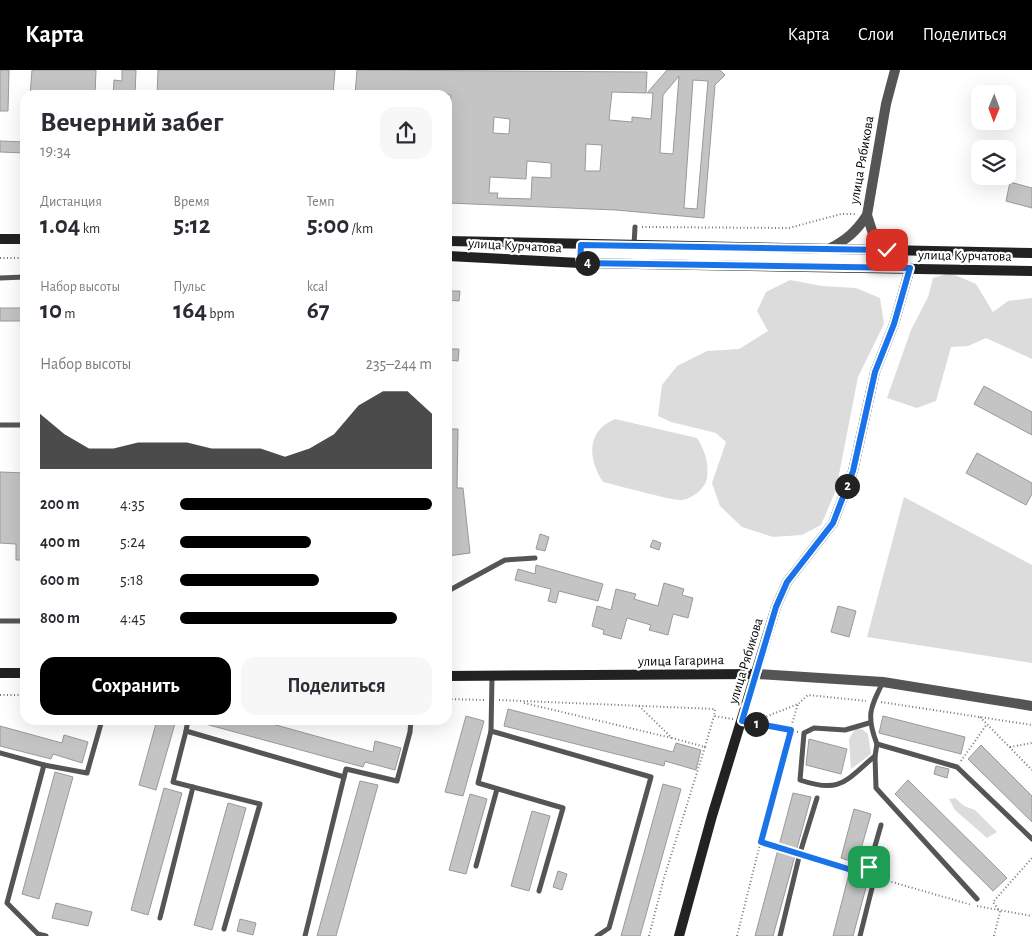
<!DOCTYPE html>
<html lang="ru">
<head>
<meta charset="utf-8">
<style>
	body { margin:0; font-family:"Alegreya Sans",sans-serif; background:#f7f7f7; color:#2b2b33; height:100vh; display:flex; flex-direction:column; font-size:19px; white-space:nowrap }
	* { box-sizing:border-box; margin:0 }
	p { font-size:16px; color:#7c7c81 }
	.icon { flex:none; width:28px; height:28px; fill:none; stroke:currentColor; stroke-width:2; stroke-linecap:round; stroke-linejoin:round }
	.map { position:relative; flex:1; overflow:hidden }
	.side { position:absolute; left:20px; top:20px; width:432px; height:635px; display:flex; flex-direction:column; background:#fff; border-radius:15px; box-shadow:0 5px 20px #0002 }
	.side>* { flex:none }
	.needle { width:32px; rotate:181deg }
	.buttons { position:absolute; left:971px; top:15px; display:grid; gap:10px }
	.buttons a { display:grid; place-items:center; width:45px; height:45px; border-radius:10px; background:#fff; box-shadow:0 5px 20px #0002; font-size:25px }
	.pin { position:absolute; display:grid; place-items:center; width:42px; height:42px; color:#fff; margin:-21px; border-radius:10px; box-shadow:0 2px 8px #0006 }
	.km { position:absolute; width:25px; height:25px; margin:-12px; border-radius:50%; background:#222; color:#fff; font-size:14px; line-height:25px; text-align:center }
	.round { display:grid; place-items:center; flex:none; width:52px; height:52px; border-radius:15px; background:#f7f7f7 }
	.summary { display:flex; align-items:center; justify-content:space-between; height:85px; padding:0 20px }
	h1 { font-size:28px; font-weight:700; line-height:38px }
	.stats { display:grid; grid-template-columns:repeat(3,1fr); gap:8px; height:85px; padding:5px 20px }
	.stats div { display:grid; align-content:center }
	.stats b { font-size:25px; font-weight:700 }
	.stats small { font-size:14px; font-weight:400 }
	.stats p { font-size:14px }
	.chart { height:140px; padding:10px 20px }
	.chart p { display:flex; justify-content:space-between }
	.chart svg { width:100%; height:90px; margin-top:5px; fill:#000; opacity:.7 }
	.action { display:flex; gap:10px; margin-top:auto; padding:10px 20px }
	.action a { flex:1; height:58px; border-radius:15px; background:#000; color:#fff; font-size:20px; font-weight:700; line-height:58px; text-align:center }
	.action a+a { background:#f7f7f7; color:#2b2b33 }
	ul { padding:0 20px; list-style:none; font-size:16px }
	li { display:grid; grid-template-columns:80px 60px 1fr; align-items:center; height:38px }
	li i { height:12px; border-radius:6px; background:#000 }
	header { display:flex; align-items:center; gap:30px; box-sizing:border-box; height:70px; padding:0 25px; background:#000; color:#fff }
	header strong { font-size:24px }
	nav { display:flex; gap:28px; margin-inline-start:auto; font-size:18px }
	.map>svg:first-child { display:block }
</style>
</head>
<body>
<header>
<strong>Карта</strong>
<nav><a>Карта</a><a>Слои</a><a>Поделиться</a></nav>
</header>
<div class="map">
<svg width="1032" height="866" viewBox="0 0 1032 866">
	<rect width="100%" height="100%" fill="#fff"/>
	<!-- green -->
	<g fill="#dcdcdc">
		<path d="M 950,203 L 976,214 L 993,242 L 1008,231 L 1032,228 L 1032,289 L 986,268 L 968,276 L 951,277 L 936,331 L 917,338 L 887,328 L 911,260 L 928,227 L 933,208 Z"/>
		<path d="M 790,210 L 822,216 L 856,218 L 880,228 L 884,254 L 858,307 L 836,420 L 821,455 L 802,465 L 773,467 L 742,457 L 720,436 L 712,413 L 726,372 L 716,363 L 671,352 L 658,346 L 662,315 L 677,296 L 707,281 L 739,279 L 768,261 L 757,241 L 766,222 Z"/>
		<path d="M 615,349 L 697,368 C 705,381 709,392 707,408 C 705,419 693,428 682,430 C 673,431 616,415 603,412 C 588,389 586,361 615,349 Z"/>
		<path d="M 904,427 L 1032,495 L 1032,593 L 867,567 Z"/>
		<path d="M 855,659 L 862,659 L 868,664 L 871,684 L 851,699 L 849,669 Z"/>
		<path d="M 955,728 L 964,736 L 975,740 L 997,762 L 987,768 L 955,740 L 949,729 Z"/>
	</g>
	<!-- building -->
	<g fill="#c4c4c4" stroke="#999" fill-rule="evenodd">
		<path d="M 0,0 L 9,0 L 8,41 L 0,41 Z"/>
		<path d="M 32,0 L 96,0 L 95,25 L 30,25 Z"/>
		<path d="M 122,0 L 136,0 L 135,25 L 113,25 L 114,10 L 122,11 Z"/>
		<path d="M 158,0 L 335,0 L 333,25 L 157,25 Z"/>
		<path d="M 357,0 L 647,2 L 646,23 L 612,22 L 609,50 L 632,52 L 632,47 L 651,49 L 653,23 L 647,23 L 667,0 L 720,0 L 725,5 L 715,15 L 704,148 L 616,140 L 448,133 L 448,53 L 451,25 L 355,25 ZM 679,6 L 673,84 L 660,83 L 663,25 ZM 693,10 L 708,11 L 697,139 L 684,138 ZM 494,47 L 510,49 L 509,64 L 493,63 ZM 586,74 L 602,75 L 600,101 L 585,101 ZM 527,91 L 551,93 L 551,108 L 532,107 L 531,129 L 497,128 L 498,123 L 489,123 L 490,107 L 526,109 Z"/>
		<path d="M 0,71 L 25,72 L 25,83 L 0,82 Z"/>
		<path d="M 1010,112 L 1032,118 L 1032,138 L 1006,131 Z"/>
		<path d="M 448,221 L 460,221 L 459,231 L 448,230 Z"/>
		<rect x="0" y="238" width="25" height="13"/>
		<path d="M 448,279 L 459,279 L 458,291 L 448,290 Z"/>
		<path d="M 984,316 L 1032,342 L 1032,365 L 974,334 Z"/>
		<path d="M 448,359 L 458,359 L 457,418 L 463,418 L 470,483 L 448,486 Z"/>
		<path d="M 977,383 L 1032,413 L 1032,424 L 1026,435 L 966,403 Z"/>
		<path d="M 0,402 L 25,403 L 25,490 L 16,490 L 16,474 L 0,473 Z"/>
		<path d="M 540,464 L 549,467 L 545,481 L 536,479 Z"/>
		<path d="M 653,470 L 661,473 L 659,480 L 650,477 Z"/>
		<path d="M 536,495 L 603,514 L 598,531 L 559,521 L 556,533 L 548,531 L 551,519 L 515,510 L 518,499 L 535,504 Z"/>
		<path d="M 664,513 L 684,519 L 682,525 L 693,528 L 688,548 L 673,544 L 668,565 L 649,560 L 651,555 L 627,548 L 621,569 L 603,564 L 604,560 L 592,556 L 597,536 L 611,540 L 616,519 L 636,524 L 634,529 L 658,536 Z"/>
		<path d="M 838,536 L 856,541 L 849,567 L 831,562 Z"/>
		<path d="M 508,639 L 673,682 L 676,673 L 701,680 L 696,700 L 665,691 L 664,696 L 504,656 Z"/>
		<path d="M 466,646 L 484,651 L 463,726 L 445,722 Z"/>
		<path d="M 883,646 L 965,667 L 961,684 L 879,663 Z"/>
		<path d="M 157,650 L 176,650 L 156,720 L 139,715 Z"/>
		<path d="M 198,650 L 258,650 L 373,682 L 375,671 L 401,678 L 395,700 L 365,692 L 363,697 L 198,652 Z"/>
		<path d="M 0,656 L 62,673 L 64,665 L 88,672 L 82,693 L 53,684 L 51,689 L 0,676 Z"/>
		<path d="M 809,669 L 847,679 L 841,704 L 806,695 Z"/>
		<path d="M 981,675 L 1032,726 L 1032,752 L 968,689 Z"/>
		<path d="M 936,696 L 949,699 L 947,708 L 934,704 Z"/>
		<path d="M 55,702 L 73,707 L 39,829 L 22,824 Z"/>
		<path d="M 908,710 L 1007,808 L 993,821 L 895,724 Z"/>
		<path d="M 360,711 L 378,715 L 336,866 L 317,866 Z"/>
		<path d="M 663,714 L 681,719 L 640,866 L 621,866 Z"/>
		<path d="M 164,718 L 182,723 L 148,845 L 131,840 Z"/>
		<path d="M 793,723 L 811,727 L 773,866 L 755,866 Z"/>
		<path d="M 470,724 L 487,729 L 466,804 L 449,800 Z"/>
		<path d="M 228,733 L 246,738 L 212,860 L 194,855 Z"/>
		<path d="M 854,739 L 871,744 L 857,793 L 841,788 Z"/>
		<path d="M 532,741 L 550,746 L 529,821 L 511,816 Z"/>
		<path d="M 558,801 L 567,804 L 562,820 L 553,817 Z"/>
		<path d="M 849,804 L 868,810 L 853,866 L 833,866 Z"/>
		<path d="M 56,833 L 92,842 L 88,856 L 52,848 Z"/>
		<path d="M 240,849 L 256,853 L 253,865 L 237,861 Z"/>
	</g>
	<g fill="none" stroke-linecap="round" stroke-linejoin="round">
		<!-- path -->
		<g stroke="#777" stroke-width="2" stroke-dasharray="1 2.5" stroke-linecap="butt">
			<path d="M 642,157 L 789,158 L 841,144 L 855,144"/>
			<path d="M 0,188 L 25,188"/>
			<path d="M 0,625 L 25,625"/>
			<path d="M 448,629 L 484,630"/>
			<path d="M 499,630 L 715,639 L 714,646 L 733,649"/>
			<path d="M 881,632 L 1032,655"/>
			<path d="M 524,633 L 672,668"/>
			<path d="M 639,636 L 672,668 L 705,677 L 714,646"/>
			<path d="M 980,647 L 1032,700"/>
			<path d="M 798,662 L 750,653 L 798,634 L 808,625 L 866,631"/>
			<path d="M 1010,677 L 1032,673"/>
			<path d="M 961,691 L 987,654"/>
			<path d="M 761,773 L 793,781"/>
			<path d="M 807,785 L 864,804"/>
			<path d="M 878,808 L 972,835"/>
			<path d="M 977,836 L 1032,846"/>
			<path d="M 649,866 L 664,808 L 705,677"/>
			<path d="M 737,866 L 781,690 L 798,634"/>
			<path d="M 994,866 L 1000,842 L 993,832 L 1032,788"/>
		</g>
		<!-- lane -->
		<g stroke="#555" stroke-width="5">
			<path d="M 634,175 L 635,157"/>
			<path d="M 0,208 L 25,207"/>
			<path d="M 0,355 L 25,355"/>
			<path d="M 448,521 L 505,490 L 535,488"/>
			<path d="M 0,551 L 25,551"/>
			<path d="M 492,607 L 491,661 L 651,707 L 609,858 L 597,866"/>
			<path d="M 883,612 C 870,638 866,646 877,674 L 957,697 L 1032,769"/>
			<path d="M 188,650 L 186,661 L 344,707"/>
			<path d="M 869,653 L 845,660 L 814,658 L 804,663 L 800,710 C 841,724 845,711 875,686"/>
			<path d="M 186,661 L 173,712 L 260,734 L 224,859"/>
			<path d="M 491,661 L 478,713 L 563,738 L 539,821"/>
			<path d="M 877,674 L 875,686 L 876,718 L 977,829"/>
			<path d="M 0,683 L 44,695"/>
			<path d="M 476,796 L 497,719"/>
			<path d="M 160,848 L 193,717"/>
			<path d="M 46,866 L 38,864 L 7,833 L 44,695 L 87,703 L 102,650"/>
			<path d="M 305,866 L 346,699 L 397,711 L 410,662 L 411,650"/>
			<path d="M 780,866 L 800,783 L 817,728"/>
			<path d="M 860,866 L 873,814 L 869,797 L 881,755"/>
		</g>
		<!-- street -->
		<g stroke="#555" stroke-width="10">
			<path d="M 829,179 C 846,170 856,162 867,145"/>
			<path d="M 887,180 L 874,167 L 867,145 L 886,34 L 895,0"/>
			<path d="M 757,604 L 883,612 L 1032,636"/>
		</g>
		<!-- secondary -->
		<g stroke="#222" stroke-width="10">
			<path d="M 0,169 L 25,169"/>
			<path d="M 448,171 L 1032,183"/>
			<path d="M 448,186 L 580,193 L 1032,201"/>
			<path d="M 0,603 L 25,603"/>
			<path d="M 448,606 L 757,604"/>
			<path d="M 679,866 L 712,746 L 776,537 L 787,512 L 833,453 L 853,401 L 875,302 L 894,254 L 910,198"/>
		</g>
	</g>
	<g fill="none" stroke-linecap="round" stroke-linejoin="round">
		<defs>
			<path id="route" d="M 869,797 L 871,806 L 761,772 L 791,660 L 742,651 L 776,537 L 787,512 L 833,453 L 853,401 L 875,302 L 894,254 L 910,198 L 580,193 L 581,175 L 887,180"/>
		</defs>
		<!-- route casing -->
		<use href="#route" stroke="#fff" stroke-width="10"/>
		<!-- route -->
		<use href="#route" stroke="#1a73e8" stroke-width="6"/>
	</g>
	<g text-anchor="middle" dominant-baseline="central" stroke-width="4.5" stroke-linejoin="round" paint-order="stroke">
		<!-- street labels -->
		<g font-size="14" fill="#000" stroke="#fff">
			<text transform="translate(862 90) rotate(-80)">улица Рябикова</text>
			<text transform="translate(515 176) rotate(3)">улица Курчатова</text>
			<text transform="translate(965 186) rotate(1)">улица Курчатова</text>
			<text transform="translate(681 591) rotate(-1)">улица Гагарина</text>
			<text transform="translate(746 591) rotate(-73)">улица Рябикова</text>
		</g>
	</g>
</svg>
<div class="buttons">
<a><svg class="needle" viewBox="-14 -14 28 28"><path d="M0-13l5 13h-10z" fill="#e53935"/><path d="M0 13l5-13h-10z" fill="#7c7c81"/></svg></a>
<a><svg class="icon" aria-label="layers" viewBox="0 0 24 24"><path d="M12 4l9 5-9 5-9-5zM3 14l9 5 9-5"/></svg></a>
</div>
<div class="pin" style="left:869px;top:797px;background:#1e9e55"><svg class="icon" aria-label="arrive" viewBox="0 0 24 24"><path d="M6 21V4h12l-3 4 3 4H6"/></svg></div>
<div class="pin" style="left:887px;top:180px;background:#d93025"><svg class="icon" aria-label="check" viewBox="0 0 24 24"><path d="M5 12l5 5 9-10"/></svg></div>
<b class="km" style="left:756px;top:654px">1</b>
<b class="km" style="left:847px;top:416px">2</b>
<b class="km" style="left:587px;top:193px">4</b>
<section class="side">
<div class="summary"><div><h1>Вечерний забег</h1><p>19:34</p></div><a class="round"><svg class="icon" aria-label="share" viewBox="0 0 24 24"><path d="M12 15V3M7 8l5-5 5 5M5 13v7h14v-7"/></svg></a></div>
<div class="stats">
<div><p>Дистанция</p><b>1.04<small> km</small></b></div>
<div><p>Время</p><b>5:12</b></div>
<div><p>Темп</p><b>5:00<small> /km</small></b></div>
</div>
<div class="stats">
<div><p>Набор высоты</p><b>10<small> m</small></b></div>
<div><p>Пульс</p><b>164<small> bpm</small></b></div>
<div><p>kcal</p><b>67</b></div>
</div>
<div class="chart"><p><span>Набор высоты</span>235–244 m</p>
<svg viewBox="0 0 160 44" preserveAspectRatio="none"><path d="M0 44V17L10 27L20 34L30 34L40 31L50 31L60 31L70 34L80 34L90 34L100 38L110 34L120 27L130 13L140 6L150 6L160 17V44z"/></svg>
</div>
<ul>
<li><b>200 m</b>4:35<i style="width:100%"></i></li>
<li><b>400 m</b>5:24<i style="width:52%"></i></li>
<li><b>600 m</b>5:18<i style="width:55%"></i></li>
<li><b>800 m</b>4:45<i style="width:86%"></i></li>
</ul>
<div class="action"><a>Сохранить</a><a>Поделиться</a></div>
</section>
</div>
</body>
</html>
